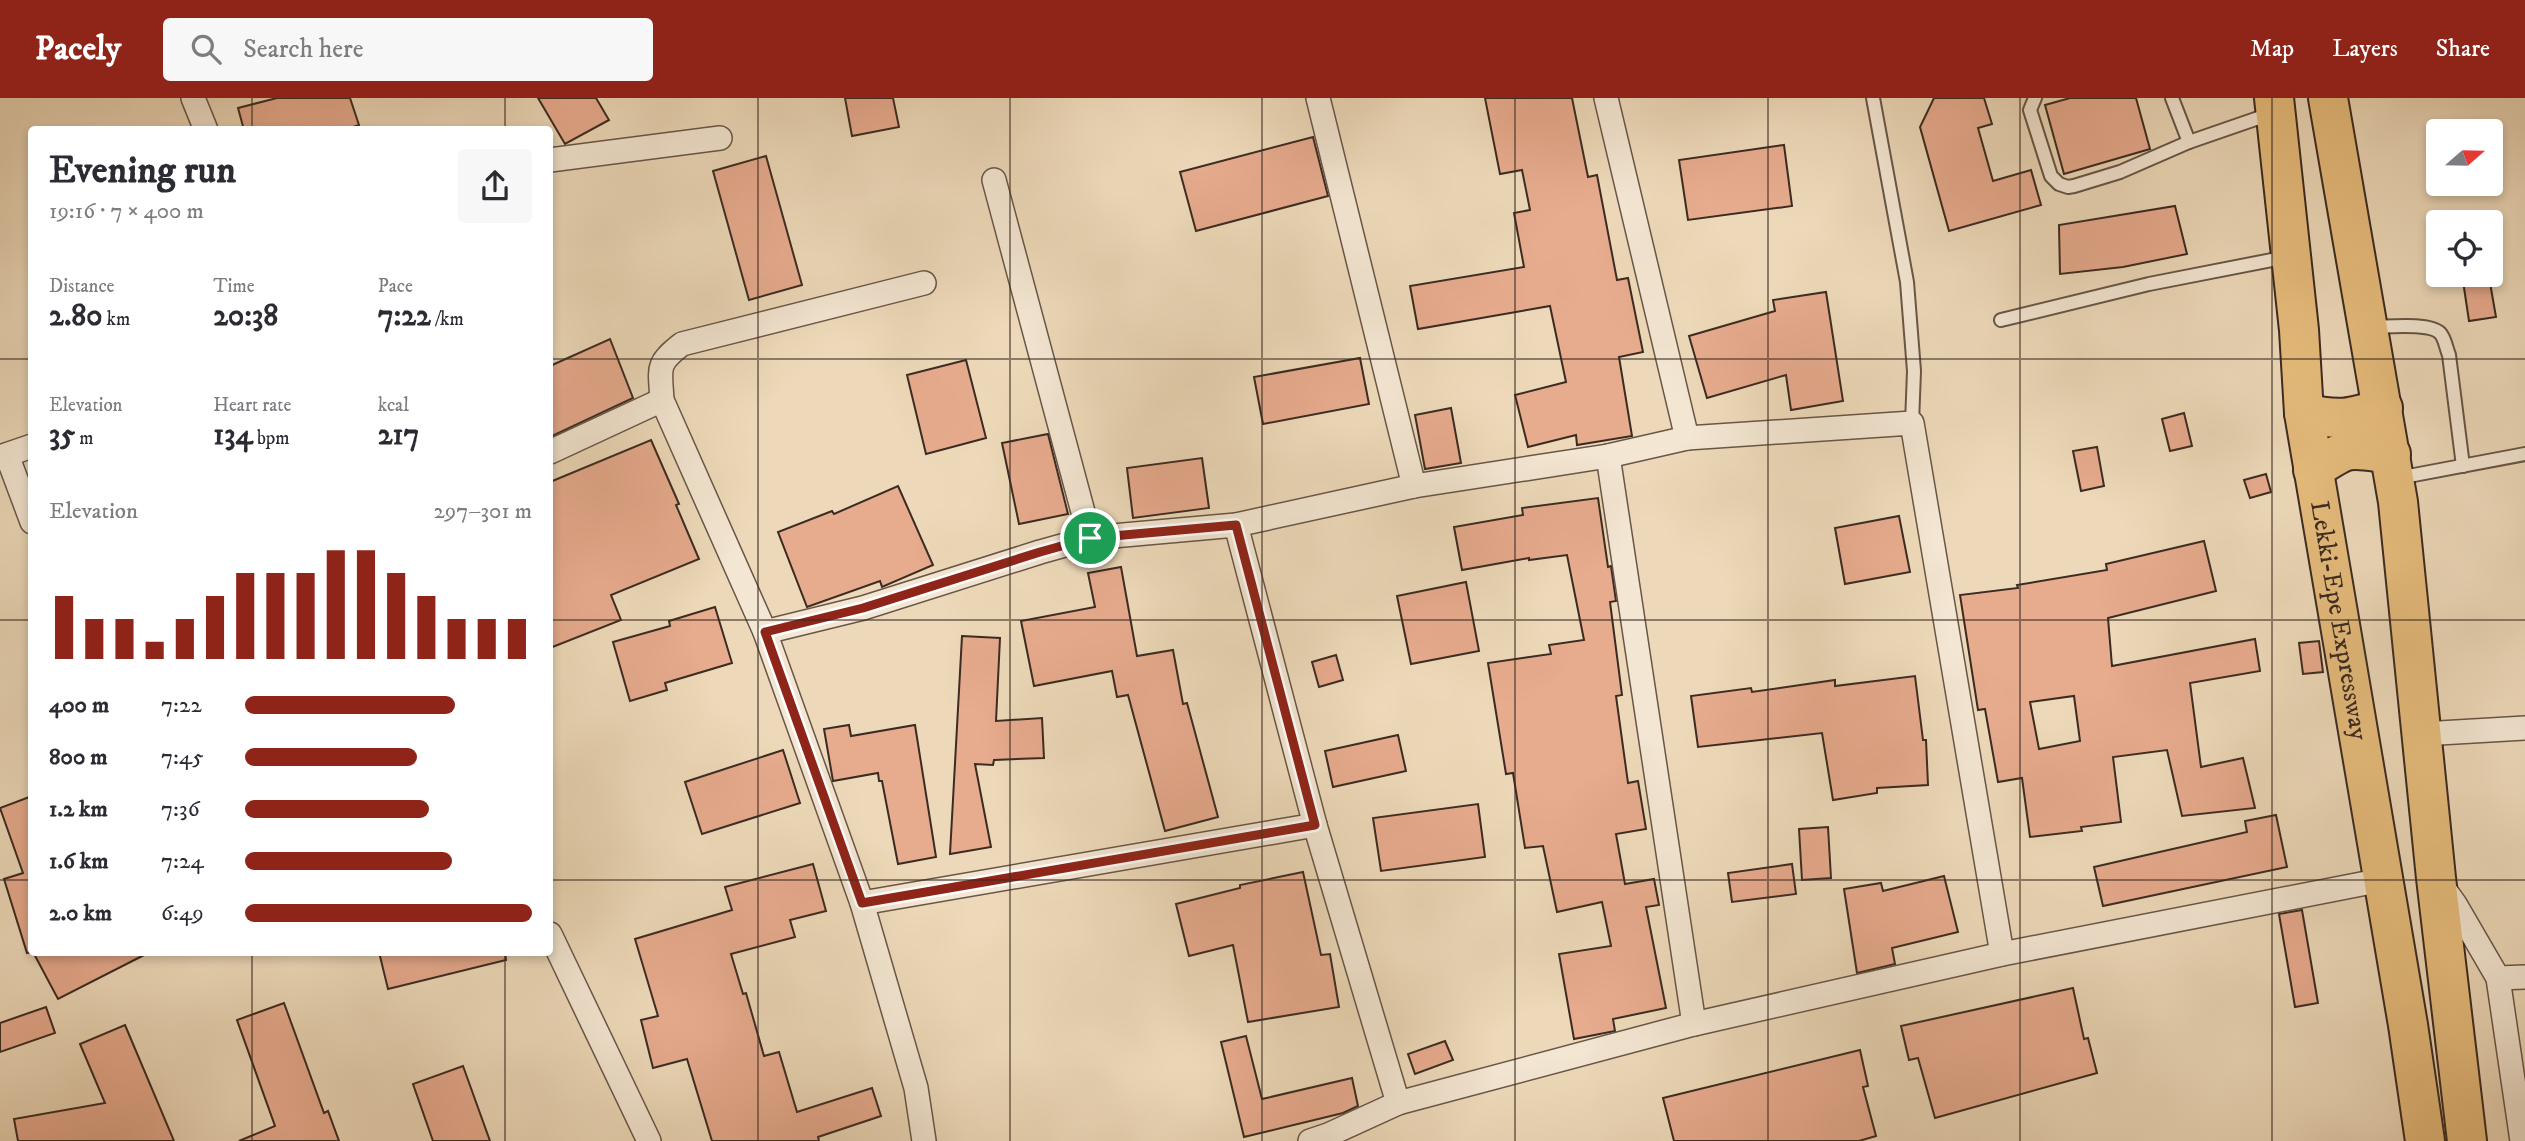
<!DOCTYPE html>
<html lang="en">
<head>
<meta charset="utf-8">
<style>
	body { margin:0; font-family:"IM FELL DW Pica",serif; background:#f7f7f7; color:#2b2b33; height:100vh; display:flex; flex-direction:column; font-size:26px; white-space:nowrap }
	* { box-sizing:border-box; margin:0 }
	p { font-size:23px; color:#7c7c81 }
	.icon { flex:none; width:38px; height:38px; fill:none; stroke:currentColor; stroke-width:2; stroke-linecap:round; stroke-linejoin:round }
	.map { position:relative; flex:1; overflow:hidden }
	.sheet { position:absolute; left:28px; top:28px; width:525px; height:830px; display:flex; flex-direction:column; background:#fff; border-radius:7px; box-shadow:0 4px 10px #0003 }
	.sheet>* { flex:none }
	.needle { width:46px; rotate:70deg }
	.fabs { position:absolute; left:2426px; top:21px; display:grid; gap:14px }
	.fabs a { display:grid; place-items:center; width:77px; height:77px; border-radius:7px; background:#fff; box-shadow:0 4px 10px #0003; font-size:35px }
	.pin { position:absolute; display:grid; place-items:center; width:60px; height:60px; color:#fff; margin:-30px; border:4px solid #fff; border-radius:50%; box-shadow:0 2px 7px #0007 }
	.round { display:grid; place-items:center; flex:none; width:74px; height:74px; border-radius:7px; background:#f7f7f7 }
	.overview { display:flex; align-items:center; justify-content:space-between; height:119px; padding:0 21px }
	h1 { font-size:38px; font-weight:700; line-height:52px }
	.metrics { display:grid; grid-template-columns:repeat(3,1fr); gap:10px; height:119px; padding:7px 21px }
	.metrics div { display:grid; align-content:center }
	.metrics b { font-size:30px; font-weight:700 }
	.metrics small { font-size:19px; font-weight:400 }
	.metrics p { font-size:19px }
	.chart { height:196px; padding:14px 21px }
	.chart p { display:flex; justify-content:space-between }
	.chart svg { width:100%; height:126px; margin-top:7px; stroke:#8f2418; stroke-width:6 }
	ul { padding:0 21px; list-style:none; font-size:23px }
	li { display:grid; grid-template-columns:112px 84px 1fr; align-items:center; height:52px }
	li i { height:18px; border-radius:9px; background:#8f2418 }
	header { display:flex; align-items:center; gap:42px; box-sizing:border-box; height:98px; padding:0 35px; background:#8f2418; color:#fff }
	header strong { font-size:33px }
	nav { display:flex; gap:38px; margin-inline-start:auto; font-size:24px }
	.search { width:490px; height:63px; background:#f7f7f7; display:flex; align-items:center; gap:18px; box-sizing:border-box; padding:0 24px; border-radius:7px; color:#7c7c81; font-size:26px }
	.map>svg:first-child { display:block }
</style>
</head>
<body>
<header>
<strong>Pacely</strong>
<div class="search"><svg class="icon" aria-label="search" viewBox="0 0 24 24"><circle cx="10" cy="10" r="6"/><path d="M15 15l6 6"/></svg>Search here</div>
<nav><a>Map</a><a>Layers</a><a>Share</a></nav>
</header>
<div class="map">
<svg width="2525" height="1043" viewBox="0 0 2525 1043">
	<rect width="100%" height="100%" fill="#edd9b9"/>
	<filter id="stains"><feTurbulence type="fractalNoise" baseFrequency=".00286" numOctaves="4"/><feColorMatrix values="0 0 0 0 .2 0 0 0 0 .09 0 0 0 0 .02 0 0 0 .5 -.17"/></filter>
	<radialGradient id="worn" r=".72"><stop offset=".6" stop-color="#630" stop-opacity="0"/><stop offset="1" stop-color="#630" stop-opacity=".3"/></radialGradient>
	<!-- building -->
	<g fill="#e7ab8e" stroke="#3b2b22" stroke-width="2" fill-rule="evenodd">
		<path d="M 277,0 L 350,0 L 359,27 L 344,32 L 244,32 L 238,10 Z"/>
		<path d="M 538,0 L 596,0 L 609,22 L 565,46 Z"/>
		<path d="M 845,0 L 893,0 L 899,29 L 852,38 Z"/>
		<path d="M 1485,0 L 1572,0 L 1588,79 L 1597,77 L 1617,182 L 1628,180 L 1643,254 L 1619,259 L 1632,338 L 1577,347 L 1576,337 L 1528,349 L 1515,297 L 1566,284 L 1550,208 L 1418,231 L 1410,188 L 1524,169 L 1514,115 L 1530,112 L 1522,72 L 1500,76 Z"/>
		<path d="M 1934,0 L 1984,0 L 1992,26 L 1978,30 L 1993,83 L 2031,72 L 2041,107 L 1949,133 L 1920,29 Z"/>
		<path d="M 2070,0 L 2136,0 L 2150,51 L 2064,76 L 2045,7 Z"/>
		<path d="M 1313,39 L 1328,98 L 1196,133 L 1180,74 Z"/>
		<path d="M 1784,47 L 1792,108 L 1688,122 L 1679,62 Z"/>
		<path d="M 766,58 L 802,187 L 749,202 L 713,73 Z"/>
		<path d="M 2175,108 L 2187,156 L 2123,169 L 2060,176 L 2059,127 Z"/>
		<path d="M 2489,179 L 2496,219 L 2469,223 L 2463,183 Z"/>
		<path d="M 1826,194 L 1843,303 L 1791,312 L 1786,277 L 1707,300 L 1689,238 L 1775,213 L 1773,202 Z"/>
		<path d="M 610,241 L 633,300 L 550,339 L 550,268 Z"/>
		<path d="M 1360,260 L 1369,306 L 1263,326 L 1254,279 Z"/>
		<path d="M 966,262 L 986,340 L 926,356 L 907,277 Z"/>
		<path d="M 1451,310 L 1461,365 L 1425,371 L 1415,317 Z"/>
		<path d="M 2184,315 L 2192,348 L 2170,353 L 2162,321 Z"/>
		<path d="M 1048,336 L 1068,416 L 1019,426 L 1002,345 Z"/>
		<path d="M 651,342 L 679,406 L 676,407 L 699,461 L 611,497 L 621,522 L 550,550 L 550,384 Z"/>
		<path d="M 2097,349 L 2104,388 L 2081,393 L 2073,353 Z"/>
		<path d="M 1202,360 L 1209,410 L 1133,420 L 1127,370 Z"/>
		<path d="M 2266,376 L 2271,394 L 2250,400 L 2244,382 Z"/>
		<path d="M 898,388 L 933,467 L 882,489 L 880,483 L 807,509 L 778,434 L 832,413 L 834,416 Z"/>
		<path d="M 1598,400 L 1608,469 L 1611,468 L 1616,503 L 1610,504 L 1622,597 L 1616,598 L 1628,685 L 1638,683 L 1646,731 L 1616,736 L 1625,786 L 1654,781 L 1659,807 L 1646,809 L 1666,910 L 1613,921 L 1615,933 L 1574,941 L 1559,856 L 1611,848 L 1602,804 L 1557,814 L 1543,748 L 1525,750 L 1513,675 L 1506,676 L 1488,565 L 1551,556 L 1549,547 L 1584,542 L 1567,457 L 1529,462 L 1529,460 L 1462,472 L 1454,429 L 1523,417 L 1522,410 Z"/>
		<path d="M 1899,418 L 1910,474 L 1845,486 L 1835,430 Z"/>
		<path d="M 2204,443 L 2216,493 L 2108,520 L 2112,568 L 2255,541 L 2260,573 L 2190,585 L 2201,669 L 2243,660 L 2255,710 L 2182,718 L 2167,652 L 2113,659 L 2121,724 L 2081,729 L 2082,733 L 2030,739 L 2022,680 L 1998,684 L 1985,611 L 1978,612 L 1960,497 L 2018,490 L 2017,487 L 2107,472 L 2106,466 ZM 2074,598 L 2080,643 L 2039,651 L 2030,604 Z"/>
		<path d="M 1121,469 L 1137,558 L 1173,552 L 1183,606 L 1187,605 L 1218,719 L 1165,733 L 1128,597 L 1117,599 L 1112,573 L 1034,588 L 1021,523 L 1095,509 L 1088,475 Z"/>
		<path d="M 1466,484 L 1479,553 L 1411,566 L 1397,498 Z"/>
		<path d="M 715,509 L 732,565 L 665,585 L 667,592 L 630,603 L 613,544 L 670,528 L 669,523 Z"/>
		<path d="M 962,538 L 1000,540 L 996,623 L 1042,620 L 1044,660 L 994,662 L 993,667 L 975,666 L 991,749 L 950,756 Z"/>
		<path d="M 2319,543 L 2323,574 L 2303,576 L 2299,545 Z"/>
		<path d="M 1336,557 L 1343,582 L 1319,589 L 1312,564 Z"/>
		<path d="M 1915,578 L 1923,642 L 1926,642 L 1928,687 L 1877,690 L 1877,695 L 1833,702 L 1822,635 L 1698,649 L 1691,598 L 1751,590 L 1752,594 L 1835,582 L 1835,588 Z"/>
		<path d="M 849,627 L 851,638 L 915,627 L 936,759 L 898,766 L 882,683 L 879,683 L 878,675 L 833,683 L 824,631 Z"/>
		<path d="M 1398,637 L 1406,673 L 1333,689 L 1325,653 Z"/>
		<path d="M 783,652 L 800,705 L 702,736 L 685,684 Z"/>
		<path d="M 32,698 L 32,854 L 27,855 L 4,781 L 23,775 L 0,710 Z"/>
		<path d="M 1478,706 L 1485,759 L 1381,773 L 1373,720 Z"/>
		<path d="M 2276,717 L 2287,769 L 2103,808 L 2094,769 L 2247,734 L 2245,723 Z"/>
		<path d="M 1828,729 L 1831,780 L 1802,782 L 1799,731 Z"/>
		<path d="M 813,766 L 826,813 L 790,822 L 795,839 L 731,856 L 743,896 L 746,895 L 764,958 L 779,954 L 797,1014 L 872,990 L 881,1018 L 818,1039 L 819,1043 L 712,1043 L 687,961 L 653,970 L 641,922 L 658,918 L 635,841 L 732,812 L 725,789 Z"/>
		<path d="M 1792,766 L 1796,796 L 1732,804 L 1728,775 Z"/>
		<path d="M 1303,774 L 1321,857 L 1330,856 L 1339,909 L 1248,924 L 1233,847 L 1189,858 L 1176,806 L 1240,790 L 1240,787 Z"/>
		<path d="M 1944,778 L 1958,834 L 1892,850 L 1895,866 L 1857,875 L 1844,791 L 1881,785 L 1883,793 Z"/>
		<path d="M 2302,812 L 2318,905 L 2295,909 L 2279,816 Z"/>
		<path d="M 33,854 L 150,854 L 58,901 Z"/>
		<path d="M 379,854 L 505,854 L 506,862 L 388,891 Z"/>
		<path d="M 2073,890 L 2084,941 L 2088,940 L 2097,975 L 1935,1020 L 1918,960 L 1909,962 L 1901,928 Z"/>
		<path d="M 284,905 L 324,1015 L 328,1013 L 339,1043 L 239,1043 L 275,1028 L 237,922 Z"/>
		<path d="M 46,909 L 55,935 L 0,954 L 0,925 Z"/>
		<path d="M 125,927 L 174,1043 L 18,1043 L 14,1021 L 105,1005 L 80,946 Z"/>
		<path d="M 1246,938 L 1262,1001 L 1352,980 L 1358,1008 L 1343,1015 L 1244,1039 L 1221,944 Z"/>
		<path d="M 1445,943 L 1453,962 L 1415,976 L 1408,956 Z"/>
		<path d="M 1860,952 L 1868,988 L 1863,989 L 1876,1038 L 1859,1043 L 1674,1043 L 1663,1000 Z"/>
		<path d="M 463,968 L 490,1043 L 433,1043 L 413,986 Z"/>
	</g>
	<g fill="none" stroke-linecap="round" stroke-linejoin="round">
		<defs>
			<g id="lane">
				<path d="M 1873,0 L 1907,184 L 1914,273 L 1912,325"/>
				<path d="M 2035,0 L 2030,12 L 2051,78 L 2059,86 L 2068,89 L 2074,88 L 2120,74 L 2189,44 L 2270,16"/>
				<path d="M 2172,0 L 2189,44"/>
				<path d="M 2001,222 L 2149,186 L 2287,159"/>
				<path d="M 2371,229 C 2387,229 2429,224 2440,235 C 2445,240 2446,250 2449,257 L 2463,368"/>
				<path d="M 2398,380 L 2525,356"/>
			</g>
			<g id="street">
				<path d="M 193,0 L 206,32"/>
				<path d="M 1318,0 L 1414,388"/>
				<path d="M 1606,0 L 1687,340"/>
				<path d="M 550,62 L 720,40"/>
				<path d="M 994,82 L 1090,440"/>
				<path d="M 924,185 L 682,246 C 656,266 660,269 662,302 L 765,534 L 862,805 L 916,990 L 924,1043"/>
				<path d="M 550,354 L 662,302"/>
				<path d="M 7,357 L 32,424"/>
				<path d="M 1608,358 L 1694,926"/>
				<path d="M 0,359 L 32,348"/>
				<path d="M 1236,427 L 1315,727 L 1398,1005"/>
				<path d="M 765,534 L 863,510 L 1040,454 L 1090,440 L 1236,427 L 1414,388 L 1608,358 L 1687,340 L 1912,325 L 2002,856"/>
				<path d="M 2422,636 L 2525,630"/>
				<path d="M 2442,788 L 2455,806 L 2498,880 L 2525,879"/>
				<path d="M 862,805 L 1315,727"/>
				<path d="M 550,836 L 649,1043"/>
				<path d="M 2498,880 L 2522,1043"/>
				<path d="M 1310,1043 L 1328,1037 L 1398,1005 L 1694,926 L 2002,856 L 2382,782"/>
			</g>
			<g id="highway">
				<path id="s1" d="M 2274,0 L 2299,232 L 2304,315 L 2408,927 L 2425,1043"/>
				<path d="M 2328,0 L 2398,404 L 2436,780 L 2467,1043"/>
				<path d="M 2304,315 C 2338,323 2350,321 2383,310"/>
				<path d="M 2313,372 C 2351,347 2346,350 2391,356"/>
			</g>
		</defs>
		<!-- lane casing -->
		<use href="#lane" stroke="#685648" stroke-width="16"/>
		<!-- street casing -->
		<use href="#street" stroke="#685648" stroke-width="26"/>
		<!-- highway casing -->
		<use href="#highway" stroke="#3b2b22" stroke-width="42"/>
		<!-- lane -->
		<use href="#lane" stroke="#f3e6d2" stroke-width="12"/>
		<!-- street -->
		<use href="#street" stroke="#f3e6d2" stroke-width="23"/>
		<!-- highway -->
		<use href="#highway" stroke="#e6bc7c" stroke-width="38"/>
	</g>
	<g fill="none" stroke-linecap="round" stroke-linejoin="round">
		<defs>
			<path id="route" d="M 1236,427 L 1315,727 L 862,805 L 765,534 L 863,510 L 1040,454 L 1090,440 Z"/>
		</defs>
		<!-- route casing -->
		<use href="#route" stroke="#fff" stroke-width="14"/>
		<!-- route -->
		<use href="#route" stroke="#8f2418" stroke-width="9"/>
	</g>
	<!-- grid -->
	<path fill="none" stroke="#3b2b22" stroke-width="2" stroke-opacity="0.55" d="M 252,0 L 252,32M 505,0 L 505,32M 758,0 L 758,1043M 1010,0 L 1010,1043M 1262,0 L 1262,1043M 1515,0 L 1515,1043M 1768,0 L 1768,1043M 2020,0 L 2020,1043M 2272,0 L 2272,1043M 0,261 L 32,261M 550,261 L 2525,261M 0,522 L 32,522M 550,522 L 2525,522M 0,782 L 32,782M 550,782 L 2525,782M 252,854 L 252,1043M 505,854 L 505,1043"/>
	<g text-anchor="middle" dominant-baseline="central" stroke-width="7" stroke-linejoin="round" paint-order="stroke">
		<!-- street labels -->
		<g font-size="26" fill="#3b2b22" stroke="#f3e6d2">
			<text stroke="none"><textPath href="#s1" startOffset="527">Lekki-Epe Expressway</textPath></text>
		</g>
	</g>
	<rect width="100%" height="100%" filter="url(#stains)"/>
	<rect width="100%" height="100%" fill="url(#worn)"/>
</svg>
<div class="fabs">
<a><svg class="needle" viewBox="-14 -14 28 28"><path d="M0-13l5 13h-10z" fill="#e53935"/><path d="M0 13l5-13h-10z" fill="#7c7c81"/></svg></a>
<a><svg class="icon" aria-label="locate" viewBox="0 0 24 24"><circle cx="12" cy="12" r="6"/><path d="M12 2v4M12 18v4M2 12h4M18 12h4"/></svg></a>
</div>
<div class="pin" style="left:1090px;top:440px;background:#1e9e55"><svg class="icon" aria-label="arrive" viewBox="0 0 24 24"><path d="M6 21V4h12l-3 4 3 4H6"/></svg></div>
<section class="sheet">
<div class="overview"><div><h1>Evening run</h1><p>19:16 · 7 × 400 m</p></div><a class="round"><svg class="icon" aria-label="share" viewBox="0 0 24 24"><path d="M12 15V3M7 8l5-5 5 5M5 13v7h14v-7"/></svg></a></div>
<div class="metrics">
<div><p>Distance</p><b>2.80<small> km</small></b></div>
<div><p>Time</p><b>20:38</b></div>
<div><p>Pace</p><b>7:22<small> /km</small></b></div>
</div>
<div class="metrics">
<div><p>Elevation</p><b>35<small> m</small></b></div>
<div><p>Heart rate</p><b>134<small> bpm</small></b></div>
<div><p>kcal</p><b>217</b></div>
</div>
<div class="chart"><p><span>Elevation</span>297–301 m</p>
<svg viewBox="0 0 160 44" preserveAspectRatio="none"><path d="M5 44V22M15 44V30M25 44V30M35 44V38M45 44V30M55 44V22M65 44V14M75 44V14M85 44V14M95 44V6M105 44V6M115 44V14M125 44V22M135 44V30M145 44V30M155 44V30"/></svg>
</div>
<ul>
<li><b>400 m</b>7:22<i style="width:73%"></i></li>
<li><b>800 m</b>7:45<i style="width:60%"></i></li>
<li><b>1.2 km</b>7:36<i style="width:64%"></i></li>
<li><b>1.6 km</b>7:24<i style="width:72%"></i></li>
<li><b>2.0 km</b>6:49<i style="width:100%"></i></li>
</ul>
</section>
</div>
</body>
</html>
